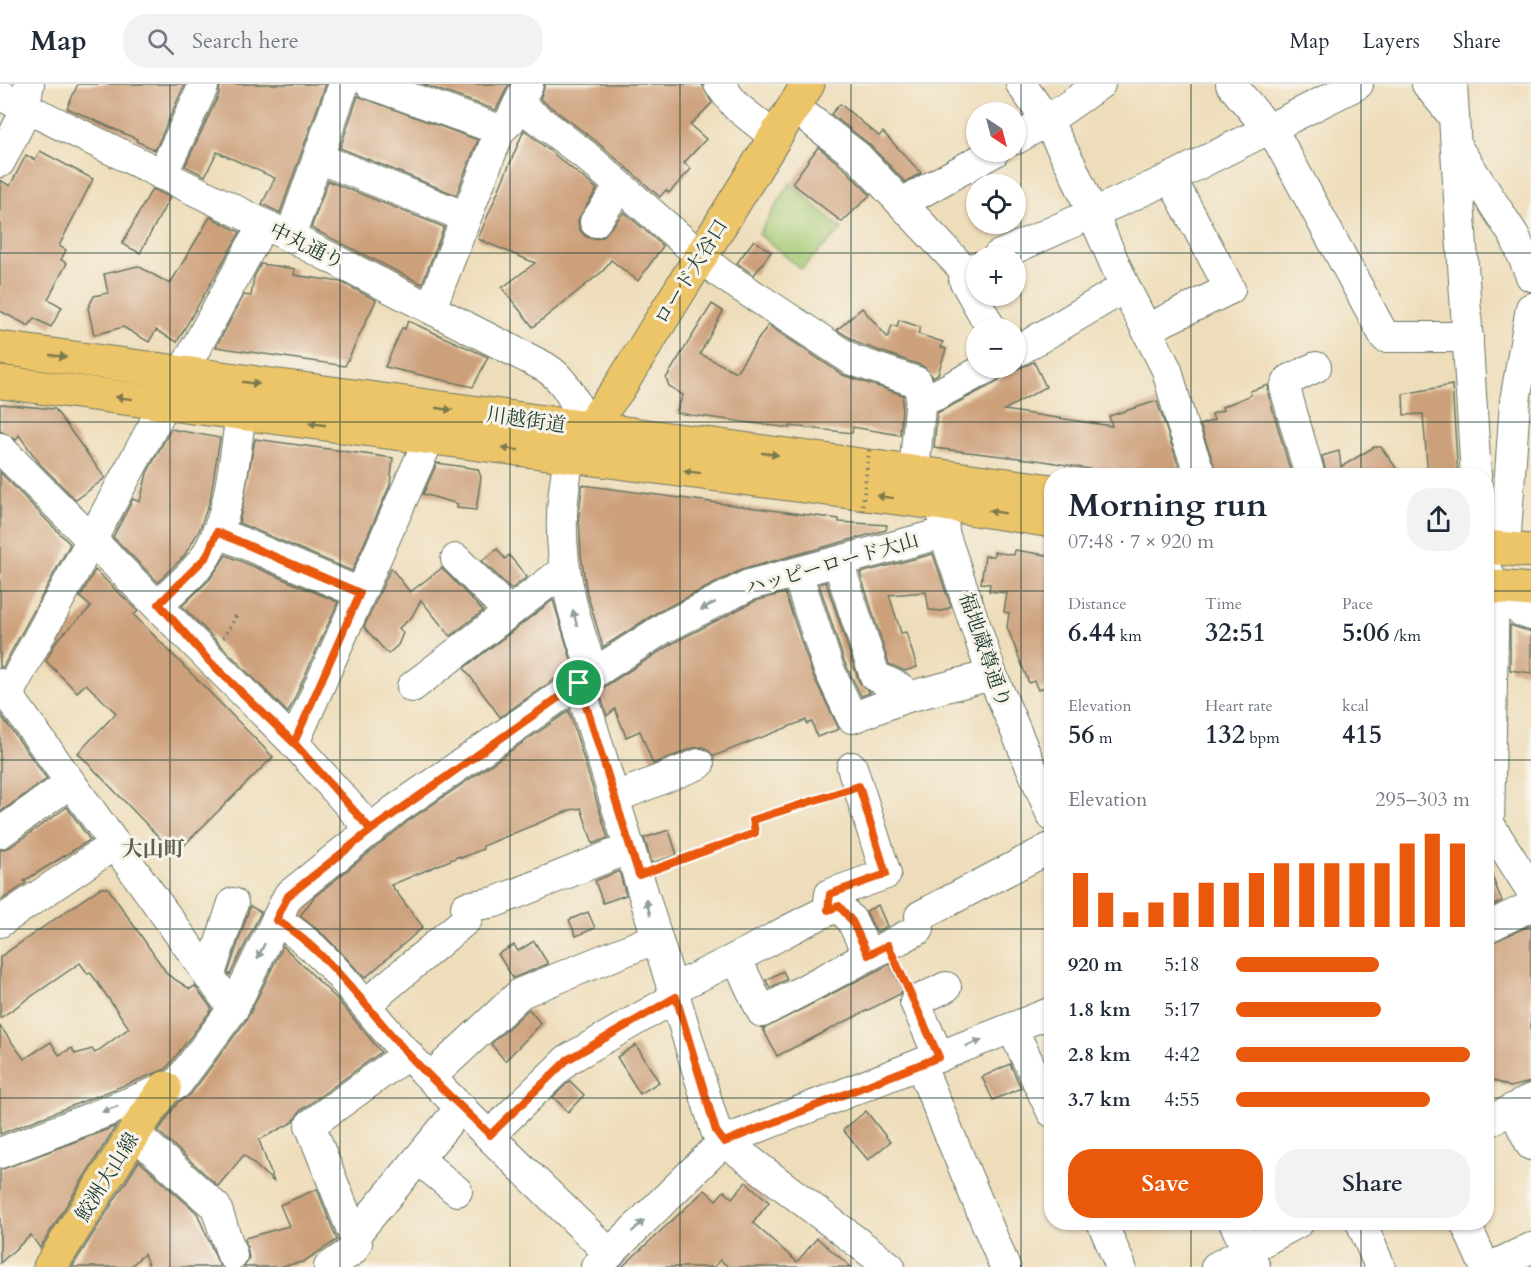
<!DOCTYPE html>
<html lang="en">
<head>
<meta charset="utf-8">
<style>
	body { margin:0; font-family:Cardo,"Noto Serif JP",serif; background:#f2f2f3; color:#1f2937; height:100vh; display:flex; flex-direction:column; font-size:22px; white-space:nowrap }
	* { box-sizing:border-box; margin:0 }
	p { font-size:20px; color:#747a83 }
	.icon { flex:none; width:33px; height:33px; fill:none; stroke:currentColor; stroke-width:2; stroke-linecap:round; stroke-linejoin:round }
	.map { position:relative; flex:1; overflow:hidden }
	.side { position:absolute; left:1044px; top:384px; width:450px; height:762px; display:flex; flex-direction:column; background:#fff; border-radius:24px; box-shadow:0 2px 4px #0004 }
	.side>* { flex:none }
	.needle { width:39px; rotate:144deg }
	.fabs { position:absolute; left:966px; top:18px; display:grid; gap:12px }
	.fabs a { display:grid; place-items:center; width:60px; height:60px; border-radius:50%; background:#fff; box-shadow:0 2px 4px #0004; font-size:30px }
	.pin { position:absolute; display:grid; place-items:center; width:51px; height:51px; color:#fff; margin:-26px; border:3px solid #fff; border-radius:50%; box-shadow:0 2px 6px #0007 }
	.round { display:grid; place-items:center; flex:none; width:63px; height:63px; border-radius:24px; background:#f2f2f3 }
	.overview { display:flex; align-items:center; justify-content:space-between; height:102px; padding:0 24px }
	h1 { font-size:33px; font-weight:600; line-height:45px }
	.figures { display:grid; grid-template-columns:repeat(3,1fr); gap:9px; height:102px; padding:6px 24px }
	.figures div { display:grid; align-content:center }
	.figures b { font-size:26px; font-weight:600 }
	.figures small { font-size:16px; font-weight:400 }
	.figures p { font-size:16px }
	.chart { height:168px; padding:12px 24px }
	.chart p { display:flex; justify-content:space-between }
	.chart svg { width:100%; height:108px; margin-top:6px; stroke:#ea580c; stroke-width:6 }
	.button { display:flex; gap:12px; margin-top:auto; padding:12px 24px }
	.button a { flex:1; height:69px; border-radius:24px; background:#ea580c; color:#fff; font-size:24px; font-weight:600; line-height:69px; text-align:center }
	.button a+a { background:#f2f2f3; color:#1f2937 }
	ul { padding:0 24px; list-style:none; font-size:20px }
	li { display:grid; grid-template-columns:96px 72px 1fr; align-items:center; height:45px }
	li i { height:15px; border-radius:8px; background:#ea580c }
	header { display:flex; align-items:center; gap:36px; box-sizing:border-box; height:84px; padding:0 30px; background:#fff; border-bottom:2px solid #e0e1e3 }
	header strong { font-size:28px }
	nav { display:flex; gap:33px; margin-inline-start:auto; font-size:21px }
	.search { width:420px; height:54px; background:#f2f2f3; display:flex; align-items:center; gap:15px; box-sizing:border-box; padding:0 21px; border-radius:24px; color:#747a83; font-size:22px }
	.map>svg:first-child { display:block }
</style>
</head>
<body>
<header>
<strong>Map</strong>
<div class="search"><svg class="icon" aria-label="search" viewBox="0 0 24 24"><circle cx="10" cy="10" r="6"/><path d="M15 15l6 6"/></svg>Search here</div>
<nav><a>Map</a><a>Layers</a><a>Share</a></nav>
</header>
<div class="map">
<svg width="1531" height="1183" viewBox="0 0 1531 1183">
	<rect width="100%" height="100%" fill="#f7f3e8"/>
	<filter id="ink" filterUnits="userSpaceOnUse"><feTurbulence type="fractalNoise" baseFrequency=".0167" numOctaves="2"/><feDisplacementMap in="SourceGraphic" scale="12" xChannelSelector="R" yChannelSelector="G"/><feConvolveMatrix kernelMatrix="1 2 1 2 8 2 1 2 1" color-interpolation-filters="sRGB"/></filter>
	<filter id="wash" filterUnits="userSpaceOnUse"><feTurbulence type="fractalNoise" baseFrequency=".008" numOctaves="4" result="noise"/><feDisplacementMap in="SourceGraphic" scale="24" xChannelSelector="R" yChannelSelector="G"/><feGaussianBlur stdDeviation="1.35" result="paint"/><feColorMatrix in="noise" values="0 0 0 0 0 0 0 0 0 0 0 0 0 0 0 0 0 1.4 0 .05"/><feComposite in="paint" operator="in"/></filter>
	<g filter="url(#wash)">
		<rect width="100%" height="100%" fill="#eeddba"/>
		<!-- green -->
		<path fill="#a5c973" stroke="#628354" stroke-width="1.5" d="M 790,99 L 842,145 L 801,185 L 759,150 Z"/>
		<g id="blocks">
			<!-- building -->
			<g fill="#cda07c">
				<path d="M 78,0 L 185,0 L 155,66 L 136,57 L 137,55 L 67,24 Z"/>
				<path d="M 220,0 L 326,0 L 280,129 L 262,120 L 275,94 L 217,68 L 205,92 L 185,82 L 219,10 Z"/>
				<path d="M 422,0 L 509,0 L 496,26 Z"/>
				<path d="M 545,0 L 702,0 L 712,19 L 690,41 L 706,55 L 684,79 L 691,85 L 669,109 L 666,106 L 660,113 L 596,57 L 540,15 Z"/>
				<path d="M 358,12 L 478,56 L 456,111 L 340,64 Z"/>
				<path d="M 840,20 L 879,52 L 883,48 L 921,89 L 905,98 L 869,60 L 831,30 Z"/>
				<path d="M 524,46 L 597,105 L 578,136 L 579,145 L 585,152 L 593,155 L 603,153 L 624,128 L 663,162 L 638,197 L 611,176 L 603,187 L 533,243 L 502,204 L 535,179 L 478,155 Z"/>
				<path d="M 818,63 L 845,85 L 870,111 L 842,138 L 792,99 Z"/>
				<path d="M 40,67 L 93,95 L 59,162 L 66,166 L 61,176 L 67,179 L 48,215 L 62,223 L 51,243 L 34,234 L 29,242 L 0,227 L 0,96 L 10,102 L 26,71 L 35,76 Z"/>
				<path d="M 328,97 L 444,143 L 422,200 L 311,144 Z"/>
				<path d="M 152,105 L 170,113 L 140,169 L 122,160 Z"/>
				<path d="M 210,133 L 240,148 L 177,258 L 156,246 L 149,258 L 123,243 L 94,251 L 88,224 L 94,212 L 108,209 L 104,190 L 138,182 L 170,200 Z"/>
				<path d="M 754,156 L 771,168 L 754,191 L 737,179 Z"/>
				<path d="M 261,180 L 295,185 L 294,191 L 341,198 L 376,216 L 345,282 L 216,263 L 244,211 L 251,212 L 254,193 Z"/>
				<path d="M 712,220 L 723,227 L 700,270 L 736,288 L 768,241 L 843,291 L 903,311 L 900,351 L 853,343 L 852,349 L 790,342 L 790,344 L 676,329 L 683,311 L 669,302 L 666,294 Z"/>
				<path d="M 862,224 L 888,254 L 892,241 L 897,243 L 899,236 L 920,243 L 918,250 L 943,258 L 941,263 L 946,265 L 938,290 L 933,293 L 923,282 L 860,260 L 837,246 Z"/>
				<path d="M 408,237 L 488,273 L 473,303 L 385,283 L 402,244 L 405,245 Z"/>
				<path d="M 1034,278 L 1046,303 L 1004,326 L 1112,342 L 1109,332 L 1157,317 L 1182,392 L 1117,390 L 1044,377 L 934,364 L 937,329 L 995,299 L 1002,293 L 1004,284 L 1017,285 Z"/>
				<path d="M 1269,301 L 1268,309 L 1292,392 L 1218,392 L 1200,341 L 1214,336 L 1212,330 L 1223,326 L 1222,323 L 1251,311 L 1250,307 Z"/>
				<path d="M 1452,301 L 1458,392 L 1428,392 L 1423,330 L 1404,331 L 1403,310 Z"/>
				<path d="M 0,320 L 55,325 L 105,394 L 76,416 L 40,380 L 19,351 L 16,356 L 0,347 Z"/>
				<path d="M 171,345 L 220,354 L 210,416 L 199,447 L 184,472 L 158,498 L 113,453 L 133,415 L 140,418 L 147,389 Z"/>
				<path d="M 255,355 L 393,374 L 390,401 L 352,487 L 239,439 Z"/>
				<path d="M 1374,363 L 1381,363 L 1402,392 L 1327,392 L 1322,372 L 1339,367 L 1341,383 Z"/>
				<path d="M 437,379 L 478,385 L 481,393 L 476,426 L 456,424 L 458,420 L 423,410 Z"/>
				<path d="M 0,388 L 70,460 L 3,583 L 0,583 Z"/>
				<path d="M 582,401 L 839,435 L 839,438 L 887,441 L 886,446 L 741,486 L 656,529 L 603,563 L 587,509 L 581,471 L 579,432 Z"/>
				<path d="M 497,465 L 505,475 L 509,471 L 527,493 L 511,505 L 482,477 Z"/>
				<path d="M 1015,466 L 1052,472 L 1052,600 L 1038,606 L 1034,597 L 1029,599 L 1007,543 L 1009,529 L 1004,528 L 1007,509 L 989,507 L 990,500 L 981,499 L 985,472 L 994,472 L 994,468 L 1014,471 Z"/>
				<path d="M 933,470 L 951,523 L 942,527 L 929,526 L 926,508 L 889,511 L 901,549 L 906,548 L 917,583 L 905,587 L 889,580 L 860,489 Z"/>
				<path d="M 226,471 L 338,518 L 288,629 L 182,522 L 210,495 Z"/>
				<path d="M 391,484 L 410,508 L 442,484 L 483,527 L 450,552 L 421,516 L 411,534 L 399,544 L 403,549 L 398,561 L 388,570 L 364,543 Z"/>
				<path d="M 95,486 L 138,527 L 134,531 L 273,673 L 175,770 L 78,669 L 116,629 L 86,600 L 77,608 L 46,577 L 57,556 L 91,523 L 80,513 Z"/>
				<path d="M 826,498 L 859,597 L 870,609 L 861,612 L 844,577 L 819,500 Z"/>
				<path d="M 785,509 L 812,589 L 839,645 L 817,653 L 812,638 L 807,640 L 806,636 L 714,672 L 704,663 L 693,664 L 653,680 L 640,647 L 626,653 L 615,625 L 607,632 L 599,606 L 673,559 L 755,517 Z"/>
				<path d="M 553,516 L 573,582 L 500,633 L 464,584 Z"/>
				<path d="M 1510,541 L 1531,548 L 1531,589 L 1510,586 Z"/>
				<path d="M 569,627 L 608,754 L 593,760 L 581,724 L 570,726 L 483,762 L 483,765 L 461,774 L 460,772 L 391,801 L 423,843 L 365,894 L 325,852 L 300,832 L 314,813 L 407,738 Z"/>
				<path d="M 0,630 L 47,695 L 0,728 Z"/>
				<path d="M 67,723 L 90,756 L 24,797 L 26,799 L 0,817 L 0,766 L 10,763 Z"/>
				<path d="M 669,746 L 677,771 L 652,779 L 644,754 Z"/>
				<path d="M 1487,780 L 1502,817 L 1486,825 L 1486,781 Z"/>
				<path d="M 619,787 L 626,811 L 603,819 L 595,797 Z"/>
				<path d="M 100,804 L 108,804 L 168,891 L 190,905 L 195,902 L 212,925 L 166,985 L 0,1050 L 0,942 L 24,975 L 51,958 L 59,971 L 72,964 L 75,970 L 92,965 L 95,969 L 129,944 L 90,888 L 88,890 L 80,879 L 0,934 L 0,873 Z"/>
				<path d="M 878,821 L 887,842 L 876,848 L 866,827 Z"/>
				<path d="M 250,822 L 261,828 L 230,891 L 228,889 Z"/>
				<path d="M 588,828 L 595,844 L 576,852 L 569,836 Z"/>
				<path d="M 1531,841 L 1531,998 L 1510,1003 L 1486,993 L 1486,861 Z"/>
				<path d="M 534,857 L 548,880 L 513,894 L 498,870 L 514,861 L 518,867 Z"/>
				<path d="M 283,862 L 338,916 L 381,968 L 300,1027 L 293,1038 L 259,1056 L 274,1098 L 244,1071 L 218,1102 L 158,1047 L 178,1018 L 191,1010 L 247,935 Z"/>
				<path d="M 890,880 L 903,906 L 900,910 L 777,972 L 763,945 Z"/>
				<path d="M 783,887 L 787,895 L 770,904 L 766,896 Z"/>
				<path d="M 529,925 L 541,940 L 505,977 L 491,960 Z"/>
				<path d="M 636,961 L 659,998 L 640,1010 L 617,973 Z"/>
				<path d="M 1010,980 L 1021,1004 L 993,1016 L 982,993 Z"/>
				<path d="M 570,997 L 584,1011 L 568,1028 L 553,1013 Z"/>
				<path d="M 866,1027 L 890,1058 L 868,1076 L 843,1046 Z"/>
				<path d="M 116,1042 L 40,1164 L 31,1151 L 0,1179 L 0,1086 Z"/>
				<path d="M 139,1077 L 197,1129 L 220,1183 L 149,1183 L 144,1170 L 130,1183 L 72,1183 Z"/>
				<path d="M 746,1098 L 769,1118 L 753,1139 L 797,1178 L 817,1154 L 851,1183 L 729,1183 L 720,1176 L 714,1183 L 622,1183 L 705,1106 L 716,1116 L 724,1107 L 732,1114 Z"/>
				<path d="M 317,1105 L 337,1156 L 303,1178 L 278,1183 L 244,1183 L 249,1174 L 245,1154 L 289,1142 L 280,1121 Z"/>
			</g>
		</g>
	</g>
	<g filter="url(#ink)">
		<use href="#blocks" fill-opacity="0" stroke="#677563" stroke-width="1.5"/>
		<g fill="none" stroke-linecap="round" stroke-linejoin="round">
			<defs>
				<g id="minor">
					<path d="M 371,0 L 500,46"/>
					<path d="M 719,0 L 736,22 L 775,53"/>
					<path d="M 1021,0 L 1047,37 L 1072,83 L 1125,203 L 1167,286 L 1182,341 L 1201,392"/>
					<path d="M 1231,0 L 1279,58 L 1385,253 L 1468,253"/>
					<path d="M 1427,0 L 1454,33"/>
					<path d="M 1452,0 L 1476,392"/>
					<path d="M 0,11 L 290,153 L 545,283 C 568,297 576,321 587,344"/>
					<path d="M 518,20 L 585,71 L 720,189 L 852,276 L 917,298 L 921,312 L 914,389"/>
					<path d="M 794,23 L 857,72 L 966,188 L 976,183"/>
					<path d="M 1016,55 L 1047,37 L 1100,0"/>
					<path d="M 1456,62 L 1515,153 L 1531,192"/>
					<path d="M 318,74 L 466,133"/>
					<path d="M 0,78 L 22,34 L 29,0"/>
					<path d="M 162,91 L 203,3"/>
					<path d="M 902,119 L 994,68"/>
					<path d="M 595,138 L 620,103"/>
					<path d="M 290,153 L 344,0"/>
					<path d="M 998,172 L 1171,94 L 1358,0"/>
					<path d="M 966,188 L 964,196 L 991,244"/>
					<path d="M 431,224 L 500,46 L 510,37 L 528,0"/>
					<path d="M 1147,245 L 1230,205 L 1171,94"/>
					<path d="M 1016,268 L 1125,203"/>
					<path d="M 182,289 L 263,141"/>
					<path d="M 921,312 L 934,312 L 987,284"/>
					<path d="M 0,364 L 294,659 L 371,746"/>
					<path d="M 568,372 C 567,392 562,412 562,432 C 560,488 575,538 594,590"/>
					<path d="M 1310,392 L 1285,304 L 1289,296 L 1316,283"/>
					<path d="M 943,430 L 944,449 L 992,591 L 1052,732"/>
					<path d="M 217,448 L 360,509"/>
					<path d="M 1505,464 L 1515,317 L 1531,224"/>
					<path d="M 456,475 L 508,527"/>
					<path d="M 838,478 L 875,592 L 900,604 L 904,614"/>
					<path d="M 1486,482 L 1494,504 L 1489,740 L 1531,806"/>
					<path d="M 797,489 L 828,583 L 852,634 L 904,614 L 992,591"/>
					<path d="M 1494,504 L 1521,527 L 1531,531"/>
					<path d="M 159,521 C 174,505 196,489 207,470 C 231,430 234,375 241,330"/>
					<path d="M 579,599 L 716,1047 L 724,1057 L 890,1183"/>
					<path d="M 0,600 L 233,925"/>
					<path d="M 412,603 L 563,487"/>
					<path d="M 8,610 L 165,320"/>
					<path d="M 294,659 L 429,355"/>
					<path d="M 614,714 L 699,680"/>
					<path d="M 0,749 L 70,699"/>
					<path d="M 828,826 L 830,810 L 886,790 L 852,683"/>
					<path d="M 920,832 L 1052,763"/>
					<path d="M 276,836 C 329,867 367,928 409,972 C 474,1039 543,1104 610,1170"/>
					<path d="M 0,838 L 115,760"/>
					<path d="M 1486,844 L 1531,822"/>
					<path d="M 736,874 C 771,857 803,836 839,822 L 852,837 L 868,871"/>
					<path d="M 209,893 L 233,819"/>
					<path d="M 673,905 L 736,874 L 762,928 L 919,845"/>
					<path d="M 366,920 L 467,835 L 466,823 L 495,818 L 630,764"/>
					<path d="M 1012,944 L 1052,1028"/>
					<path d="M 939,973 L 915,918 L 946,903"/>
					<path d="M 920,980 L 1005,1183"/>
					<path d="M 431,993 L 521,909 L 657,854"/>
					<path d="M 1513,1025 L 1531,1061"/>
					<path d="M 1486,1039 L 1531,1015"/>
					<path d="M 134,1049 L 216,1123 L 232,1171"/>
					<path d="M 490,1051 L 567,976 L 676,913"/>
					<path d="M 0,1069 L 177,1000 L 233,925 L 288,812 L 396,725 L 579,599 L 664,544 L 749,501 L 944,449"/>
					<path d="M 418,1075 L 457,1107"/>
					<path d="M 1102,1138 L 1121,1183"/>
					<path d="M 1234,1138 L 1255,1183"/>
					<path d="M 1361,1138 L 1380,1183"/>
					<path d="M 1465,1138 L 1485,1183"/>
					<path d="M 354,1152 L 461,1023"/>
					<path d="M 329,1183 L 352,1167 L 357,1159 L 310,1041 L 408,970"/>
					<path d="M 596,1183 L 724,1057 L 1052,928"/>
					<path d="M 1216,1183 L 1299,1138"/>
					<path d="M 1491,1183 L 1531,1164"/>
				</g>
				<g id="major">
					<path d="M 574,364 L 619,304 L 808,0"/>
					<path d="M 50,1183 L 134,1049 L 165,1004"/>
				</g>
				<g id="highway">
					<path d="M 0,264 L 1052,407"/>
					<path d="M 0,298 L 943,420 L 1052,437"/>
					<path d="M 1486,463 L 1531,467"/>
					<path d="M 1486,502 L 1531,506"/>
				</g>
			</defs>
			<!-- minor casing -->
			<use href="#minor" stroke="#677563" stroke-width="32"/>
			<!-- major casing -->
			<use href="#major" stroke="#677563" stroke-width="35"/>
			<!-- highway casing -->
			<use href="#highway" stroke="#677563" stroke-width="35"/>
			<!-- path -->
			<g stroke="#677563" stroke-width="4" stroke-dasharray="1.5 4.5" stroke-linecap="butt">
				<path d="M 223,554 L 238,529"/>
				<path d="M 661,783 L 755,749 L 753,736 L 835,710"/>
			</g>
			<!-- minor -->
			<use href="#minor" stroke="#fff" stroke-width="30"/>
			<!-- major -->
			<use href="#major" stroke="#edc569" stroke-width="33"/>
			<!-- highway -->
			<use href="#highway" stroke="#edc569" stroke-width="33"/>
			<!-- path-bridge -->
			<path stroke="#677563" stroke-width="4" stroke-dasharray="1.5 4.5" stroke-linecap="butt" d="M 862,427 L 869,366"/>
		</g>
		<!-- one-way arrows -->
		<defs><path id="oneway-solid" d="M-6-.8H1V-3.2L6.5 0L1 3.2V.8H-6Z" transform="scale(1.5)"/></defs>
		<g fill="#7c7a4c">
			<use href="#oneway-solid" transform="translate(58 272) rotate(8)"/>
			<use href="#oneway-solid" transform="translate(251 299) rotate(8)"/>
			<use href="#oneway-solid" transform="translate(124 314) rotate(-173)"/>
			<use href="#oneway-solid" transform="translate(444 325) rotate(8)"/>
			<use href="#oneway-solid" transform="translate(317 340) rotate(-172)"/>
			<use href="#oneway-solid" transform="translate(510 365) rotate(-173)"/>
			<use href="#oneway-solid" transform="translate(770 370) rotate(8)"/>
			<use href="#oneway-solid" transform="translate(692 388) rotate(-173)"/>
			<use href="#oneway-solid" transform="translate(885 413) rotate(-173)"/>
			<use href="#oneway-solid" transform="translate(997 428) rotate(-171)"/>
		</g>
		<g fill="#8f9e9a">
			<use href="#oneway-solid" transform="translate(708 522) rotate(153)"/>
			<use href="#oneway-solid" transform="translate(575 534) rotate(-104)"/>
			<use href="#oneway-solid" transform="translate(648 823) rotate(-107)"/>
			<use href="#oneway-solid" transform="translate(261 867) rotate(116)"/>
			<use href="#oneway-solid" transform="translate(974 959) rotate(-22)"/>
			<use href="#oneway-solid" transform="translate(110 1025) rotate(159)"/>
			<use href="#oneway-solid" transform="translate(638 1142) rotate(-44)"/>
		</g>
	</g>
	<g fill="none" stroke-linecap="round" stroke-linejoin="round" filter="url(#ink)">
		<defs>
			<path id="route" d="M 579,599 L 371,746 L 294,659 L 209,577 L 159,520 L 207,472 L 217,448 L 360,509 L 294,659 L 371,746 L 288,812 L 276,836 C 326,865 369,927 408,970 C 434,998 463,1024 490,1051 L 567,976 L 676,913 L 716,1047 L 724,1058 L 939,973 L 888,861 L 868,871 L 852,837 L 839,822 L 828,826 L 830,810 L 886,790 L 859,702 L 753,736 L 755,749 L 639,791 L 579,599"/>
		</defs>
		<!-- route casing -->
		<use href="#route" stroke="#fff" stroke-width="12"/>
		<!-- route -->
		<use href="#route" stroke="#ea580c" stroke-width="8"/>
	</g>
	<!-- grid -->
	<path fill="none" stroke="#1f3d34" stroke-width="1.5" stroke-opacity="0.55" d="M 170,0 L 170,1183M 340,0 L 340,1183M 510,0 L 510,1183M 680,0 L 680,1183M 851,0 L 851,1183M 1021,0 L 1021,1183M 1191,0 L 1191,392M 1361,0 L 1361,392M 0,169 L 1531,169M 0,338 L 1531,338M 0,507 L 1052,507M 1486,507 L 1531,507M 0,676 L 1052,676M 1486,676 L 1531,676M 0,845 L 1052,845M 1486,845 L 1531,845M 0,1014 L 1052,1014M 1486,1014 L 1531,1014M 1191,1138 L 1191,1183M 1361,1138 L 1361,1183"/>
	<g text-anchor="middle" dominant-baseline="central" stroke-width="6" stroke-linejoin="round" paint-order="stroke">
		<!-- street labels -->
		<g font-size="20" fill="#1f3d34" stroke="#f7f3e8">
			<text transform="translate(307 162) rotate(26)">中丸通り</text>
			<text transform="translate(691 188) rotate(-58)">ロード大谷口</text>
			<text transform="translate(526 336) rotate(8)">川越街道</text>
			<text transform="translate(832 480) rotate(-16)">ハッピーロード大山</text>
			<text transform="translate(985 566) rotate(71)">福地蔵尊通り</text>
			<text transform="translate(107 1093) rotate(-58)">鮫洲大山線</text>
		</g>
		<!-- neighbourhood labels -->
		<g font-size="21" font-weight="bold" fill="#5c604d" stroke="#f7f3e8">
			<text x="153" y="765">大山町</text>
		</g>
	</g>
</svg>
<div class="fabs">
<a><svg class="needle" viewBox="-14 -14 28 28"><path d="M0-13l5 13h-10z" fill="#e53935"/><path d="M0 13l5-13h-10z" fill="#747a83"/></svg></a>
<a><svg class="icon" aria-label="locate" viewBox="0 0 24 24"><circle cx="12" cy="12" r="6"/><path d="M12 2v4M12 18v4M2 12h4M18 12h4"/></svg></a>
<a>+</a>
<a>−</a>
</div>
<div class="pin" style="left:579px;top:599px;background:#1e9e55"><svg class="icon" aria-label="arrive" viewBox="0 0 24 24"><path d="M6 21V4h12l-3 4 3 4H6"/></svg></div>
<section class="side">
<div class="overview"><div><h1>Morning run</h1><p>07:48 · 7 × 920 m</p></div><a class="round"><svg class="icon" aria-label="share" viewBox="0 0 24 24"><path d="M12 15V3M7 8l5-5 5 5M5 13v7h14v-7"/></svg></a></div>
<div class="figures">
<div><p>Distance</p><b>6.44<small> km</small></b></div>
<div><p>Time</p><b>32:51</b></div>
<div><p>Pace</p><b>5:06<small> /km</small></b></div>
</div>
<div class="figures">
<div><p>Elevation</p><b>56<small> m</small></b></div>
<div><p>Heart rate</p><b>132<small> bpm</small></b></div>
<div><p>kcal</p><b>415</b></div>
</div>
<div class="chart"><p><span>Elevation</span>295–303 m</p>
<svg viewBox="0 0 160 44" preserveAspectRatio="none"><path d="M5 44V22M15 44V30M25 44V38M35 44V34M45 44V30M55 44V26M65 44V26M75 44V22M85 44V18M95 44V18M105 44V18M115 44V18M125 44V18M135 44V10M145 44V6M155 44V10"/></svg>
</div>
<ul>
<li><b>920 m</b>5:18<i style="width:61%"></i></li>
<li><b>1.8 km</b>5:17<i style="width:62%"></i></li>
<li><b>2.8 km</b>4:42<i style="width:100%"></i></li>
<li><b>3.7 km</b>4:55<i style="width:83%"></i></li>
</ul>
<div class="button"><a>Save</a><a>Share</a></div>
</section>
</div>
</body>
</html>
